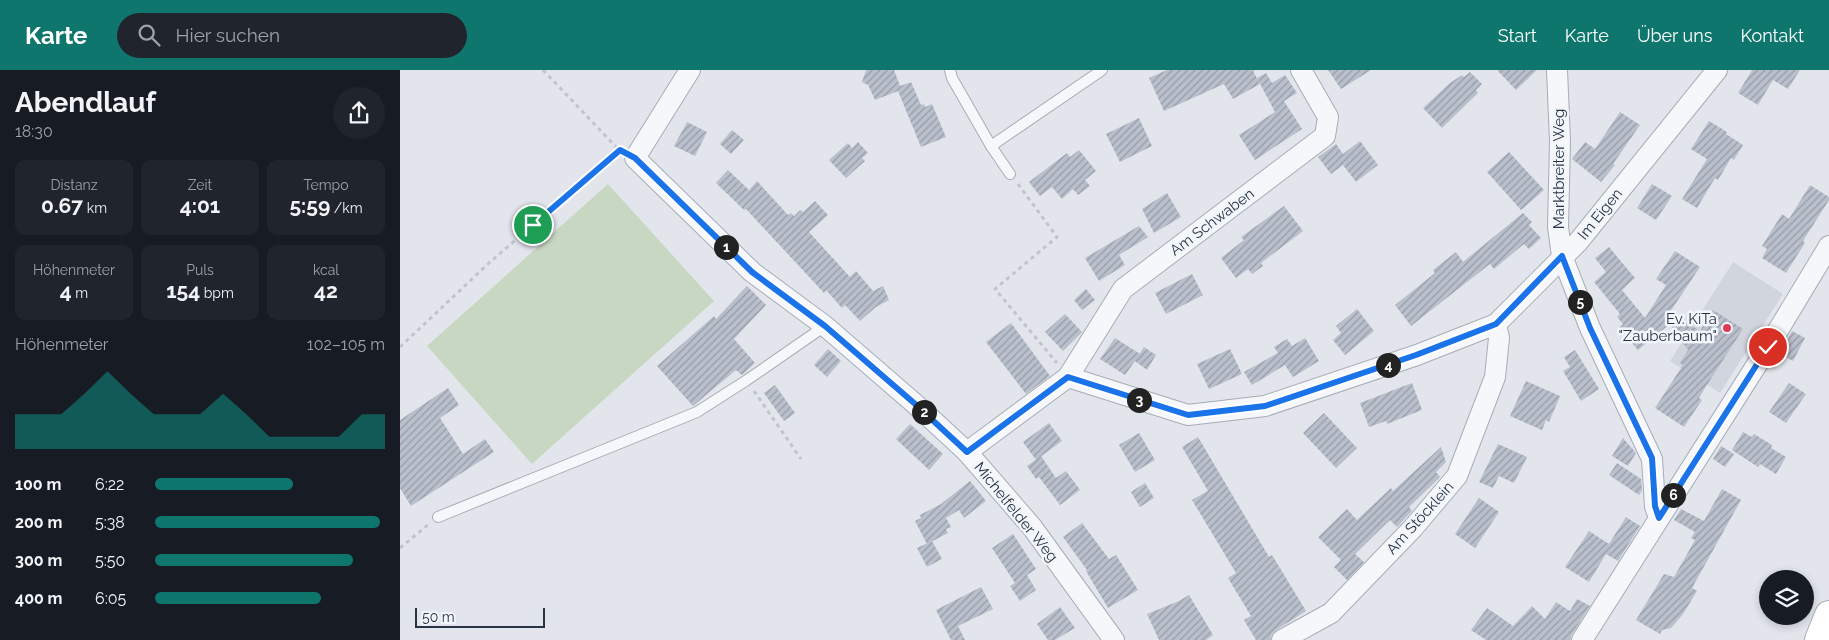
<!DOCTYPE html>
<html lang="de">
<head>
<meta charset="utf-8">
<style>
	body { margin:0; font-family:Raleway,sans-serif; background:#20242c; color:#f1f3f6; height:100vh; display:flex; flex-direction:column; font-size:19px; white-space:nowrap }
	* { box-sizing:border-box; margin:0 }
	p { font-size:16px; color:#9ea1a6 }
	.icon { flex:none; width:28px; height:28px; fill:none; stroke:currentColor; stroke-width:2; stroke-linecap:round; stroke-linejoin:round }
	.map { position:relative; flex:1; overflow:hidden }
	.details { display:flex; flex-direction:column; background:#171b24; width:400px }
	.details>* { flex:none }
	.tools { position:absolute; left:1359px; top:500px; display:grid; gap:10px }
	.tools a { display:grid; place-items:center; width:55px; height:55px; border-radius:50%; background:#171b24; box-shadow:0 2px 8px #0003; font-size:25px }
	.scale { position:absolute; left:15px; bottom:12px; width:130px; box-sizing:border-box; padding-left:5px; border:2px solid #283446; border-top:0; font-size:14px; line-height:18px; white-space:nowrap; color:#283446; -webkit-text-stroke:4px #f2f5f9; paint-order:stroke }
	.pin { position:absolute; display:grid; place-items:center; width:42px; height:42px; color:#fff; margin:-21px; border:2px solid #fff; border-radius:50%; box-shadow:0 1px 5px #0007 }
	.km { position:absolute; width:25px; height:25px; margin:-12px; border-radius:50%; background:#222; color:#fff; font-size:14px; line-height:25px; text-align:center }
	.round { display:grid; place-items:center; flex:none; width:52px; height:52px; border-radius:26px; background:#20242c }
	.overview { display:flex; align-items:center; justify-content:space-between; height:85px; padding:0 15px }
	h1 { font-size:28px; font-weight:700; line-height:38px }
	.figures { display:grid; grid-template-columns:repeat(3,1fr); gap:8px; height:85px; padding:5px 15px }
	.figures div { display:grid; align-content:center; border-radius:10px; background:#20242c; text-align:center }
	.figures b { font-size:21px; font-weight:700 }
	.figures small { font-size:14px; font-weight:400 }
	.figures p { font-size:14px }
	.chart { height:140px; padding:10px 15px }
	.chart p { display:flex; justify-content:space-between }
	.chart svg { width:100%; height:90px; margin-top:5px; fill:#0f766e; opacity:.7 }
	ul { padding:0 15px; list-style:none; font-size:16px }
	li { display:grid; grid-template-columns:80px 60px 1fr; align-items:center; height:38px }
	li i { height:12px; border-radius:6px; background:#0f766e }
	header { display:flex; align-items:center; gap:30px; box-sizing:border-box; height:70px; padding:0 25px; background:#0f766e; color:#fff }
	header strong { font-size:24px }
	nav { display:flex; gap:28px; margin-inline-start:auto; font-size:18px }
	.search { width:350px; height:45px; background:#20242c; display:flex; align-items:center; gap:12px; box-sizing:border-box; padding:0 18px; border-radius:28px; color:#9ea1a6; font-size:19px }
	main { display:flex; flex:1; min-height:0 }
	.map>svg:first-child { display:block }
</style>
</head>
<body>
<header>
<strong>Karte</strong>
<div class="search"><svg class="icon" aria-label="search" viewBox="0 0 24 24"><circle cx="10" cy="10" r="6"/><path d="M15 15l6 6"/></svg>Hier suchen</div>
<nav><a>Start</a><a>Karte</a><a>Über uns</a><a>Kontakt</a></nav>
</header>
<main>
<section class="details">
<div class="overview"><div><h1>Abendlauf</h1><p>18:30</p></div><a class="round"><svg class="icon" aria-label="share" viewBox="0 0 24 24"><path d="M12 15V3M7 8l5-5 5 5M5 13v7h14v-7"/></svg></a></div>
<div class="figures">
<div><p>Distanz</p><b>0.67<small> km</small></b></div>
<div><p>Zeit</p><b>4:01</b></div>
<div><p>Tempo</p><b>5:59<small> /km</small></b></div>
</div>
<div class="figures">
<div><p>Höhenmeter</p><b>4<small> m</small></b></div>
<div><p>Puls</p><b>154<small> bpm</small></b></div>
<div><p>kcal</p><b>42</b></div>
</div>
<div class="chart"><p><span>Höhenmeter</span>102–105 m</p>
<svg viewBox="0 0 160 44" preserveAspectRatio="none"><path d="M0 44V27L10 27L20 27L30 17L40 6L50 17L60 27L70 27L80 27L90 17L100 27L110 38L120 38L130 38L140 38L150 27L160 27V44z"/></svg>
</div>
<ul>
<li><b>100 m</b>6:22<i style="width:60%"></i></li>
<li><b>200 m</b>5:38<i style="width:98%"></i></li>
<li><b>300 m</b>5:50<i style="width:86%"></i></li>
<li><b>400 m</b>6:05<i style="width:72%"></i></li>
</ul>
</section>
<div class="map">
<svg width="1429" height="570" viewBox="0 0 1429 570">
	<defs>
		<pattern id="building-hatch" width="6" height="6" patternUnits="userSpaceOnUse" patternTransform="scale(1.25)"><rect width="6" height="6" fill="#b9bfcb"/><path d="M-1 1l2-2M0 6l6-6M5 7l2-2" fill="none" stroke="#969ca7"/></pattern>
	</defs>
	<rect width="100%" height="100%" fill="#e2e6ec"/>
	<!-- built -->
	<path fill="#d0d5de" d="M 1333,192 L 1383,224 L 1320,323 L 1270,291 Z"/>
	<!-- pitch -->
	<path fill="#c8d7c2" d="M 208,114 L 314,231 L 132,394 L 27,276 Z"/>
	<!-- building -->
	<g fill="url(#building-hatch)">
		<path d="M 466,0 L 494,0 L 500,16 L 511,12 L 521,35 L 524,34 L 525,37 L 532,34 L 546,67 L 521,77 L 498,21 L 475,30 L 468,15 L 462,12 Z"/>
		<path d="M 767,0 L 855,0 L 853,1 L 860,14 L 833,29 L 824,14 L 764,41 L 749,8 Z"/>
		<path d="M 928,0 L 971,0 L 941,19 Z"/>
		<path d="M 1097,0 L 1137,0 L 1116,20 Z"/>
		<path d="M 1352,0 L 1400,0 L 1388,19 L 1373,10 L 1358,35 L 1338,23 Z"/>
		<path d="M 1070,2 L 1082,14 L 1076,20 L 1078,23 L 1042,58 L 1023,38 L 1050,13 L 1062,5 L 1064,7 Z"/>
		<path d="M 866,3 L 872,13 L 885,5 L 897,23 L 884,31 L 902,59 L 855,90 L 839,65 L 875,42 L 857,8 Z"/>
		<path d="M 1220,42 L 1240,55 L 1213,94 L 1215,95 L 1201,112 L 1172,89 L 1185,72 L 1195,79 Z"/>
		<path d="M 739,48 L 752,76 L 720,92 L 706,64 Z"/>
		<path d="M 1309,51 L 1327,62 L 1326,64 L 1343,75 L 1334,90 L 1331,88 L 1318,110 L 1315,108 L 1297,138 L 1282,129 L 1307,89 L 1291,79 Z"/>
		<path d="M 287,52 L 307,62 L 295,86 L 274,76 Z"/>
		<path d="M 332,60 L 344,70 L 331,84 L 320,74 Z"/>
		<path d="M 960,71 L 978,95 L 956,112 L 943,95 L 931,104 L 918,87 L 936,74 L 943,84 Z"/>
		<path d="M 458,72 L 468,83 L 462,88 L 465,91 L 446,108 L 429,90 L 448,73 L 452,78 Z"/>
		<path d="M 679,80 L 696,101 L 685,110 L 690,116 L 678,125 L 673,119 L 662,129 L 652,117 L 640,126 L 629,112 L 667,83 L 670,87 Z"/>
		<path d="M 1109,82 L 1144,120 L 1121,140 L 1087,102 Z"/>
		<path d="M 328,100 L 349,120 L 357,111 L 388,145 L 391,143 L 394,146 L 400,140 L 403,142 L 415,131 L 428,145 L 409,162 L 450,207 L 456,201 L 473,221 L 483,216 L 489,230 L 476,237 L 460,251 L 445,235 L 442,238 L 426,220 L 424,223 L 346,139 L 344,140 L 316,113 Z"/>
		<path d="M 1252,114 L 1272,126 L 1256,150 L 1237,138 Z"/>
		<path d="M 1410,115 L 1429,127 L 1429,130 L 1403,171 L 1405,173 L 1386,203 L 1362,188 L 1367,179 L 1362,176 L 1382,144 L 1389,149 Z"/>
		<path d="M 767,123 L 781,147 L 754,163 L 742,139 Z"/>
		<path d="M 884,136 L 903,161 L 861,193 L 863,196 L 852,204 L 848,199 L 836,208 L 821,188 L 844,170 L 841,167 Z"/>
		<path d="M 1123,143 L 1132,152 L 1129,155 L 1141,168 L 1129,179 L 1124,174 L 1094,199 L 1090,194 L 1011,256 L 995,235 L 1035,203 L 1033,200 L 1056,182 L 1063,192 Z"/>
		<path d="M 739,156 L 748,167 L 719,185 L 725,195 L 699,211 L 685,188 Z"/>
		<path d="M 1209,177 L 1235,208 L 1222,220 L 1245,248 L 1266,215 L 1256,209 L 1275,181 L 1300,197 L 1270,242 L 1300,261 L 1313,240 L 1343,259 L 1305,318 L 1299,328 L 1302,330 L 1284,357 L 1255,338 L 1283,295 L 1280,293 L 1288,280 L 1270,254 L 1238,280 L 1219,258 L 1223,254 L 1217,247 L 1220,244 L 1194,212 L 1206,202 L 1195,188 Z"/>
		<path d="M 792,204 L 803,225 L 766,244 L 755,223 Z"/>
		<path d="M 347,216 L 366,235 L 334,269 L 355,293 L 342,305 L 336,300 L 293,336 L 257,296 L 314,246 L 316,249 Z"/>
		<path d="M 686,219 L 695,230 L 682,240 L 674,230 Z"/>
		<path d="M 957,239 L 974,261 L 945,285 L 933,270 L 941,263 L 936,256 Z"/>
		<path d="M 665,244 L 682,262 L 663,281 L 645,262 Z"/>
		<path d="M 611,253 L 650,306 L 626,324 L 586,272 Z"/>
		<path d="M 1392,261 L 1405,268 L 1393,291 L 1380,284 Z"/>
		<path d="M 715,268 L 740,284 L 737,288 L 744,277 L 756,285 L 747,300 L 735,291 L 725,305 L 700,289 Z"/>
		<path d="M 905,268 L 919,291 L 893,307 L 885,295 L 852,315 L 844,302 L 878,283 L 874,277 L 887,269 L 892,276 Z"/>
		<path d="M 428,279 L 441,291 L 427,307 L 414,295 Z"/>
		<path d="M 830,279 L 842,304 L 809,319 L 797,294 Z"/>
		<path d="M 1175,280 L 1199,319 L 1181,331 L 1163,301 L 1170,297 L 1164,287 Z"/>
		<path d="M 1126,311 L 1160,326 L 1149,352 L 1146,350 L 1142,360 L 1110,346 Z"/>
		<path d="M 1012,313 L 1022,340 L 987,354 L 986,351 L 969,357 L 960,333 Z"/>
		<path d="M 1389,313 L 1406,324 L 1386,353 L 1369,342 Z"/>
		<path d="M 375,315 L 395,343 L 384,351 L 364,323 Z"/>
		<path d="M 48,318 L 59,335 L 40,348 L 63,384 L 85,369 L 94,382 L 11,436 L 0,418 L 0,350 Z"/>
		<path d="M 924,343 L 957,378 L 936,398 L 903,363 Z"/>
		<path d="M 649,353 L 662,371 L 636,390 L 623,372 Z"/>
		<path d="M 510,354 L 543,384 L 529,400 L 496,369 Z"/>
		<path d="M 1343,362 L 1352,367 L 1354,364 L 1372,375 L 1371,378 L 1386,387 L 1376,404 L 1360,394 L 1358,397 L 1332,380 Z"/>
		<path d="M 739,363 L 755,390 L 735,402 L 719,375 Z"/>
		<path d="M 798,367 L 869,487 L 872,485 L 906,541 L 876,560 L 872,564 L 870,570 L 856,570 L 844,550 L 851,546 L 828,508 L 836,503 L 792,430 L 808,421 L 782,377 Z"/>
		<path d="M 1223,368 L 1236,383 L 1228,396 L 1212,386 Z"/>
		<path d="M 1098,374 L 1127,387 L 1114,413 L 1099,406 L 1093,418 L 1079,412 Z"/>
		<path d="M 1321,376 L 1334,384 L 1325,397 L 1313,389 Z"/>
		<path d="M 1041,377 L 1046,392 L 1036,402 L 1040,407 L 1009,437 L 1012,441 L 997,457 L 990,450 L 955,484 L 964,492 L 947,510 L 934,497 L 941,490 L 918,467 L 947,439 L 957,450 L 991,418 L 993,421 Z"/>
		<path d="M 641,386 L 656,408 L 666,401 L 680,420 L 660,435 L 639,407 L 636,409 L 627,396 Z"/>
		<path d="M 1217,393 L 1241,409 L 1242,420 L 1239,425 L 1209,405 Z"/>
		<path d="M 570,411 L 586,431 L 564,448 L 559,440 L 546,448 L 551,457 L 546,459 L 548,463 L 527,474 L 515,451 L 521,448 L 520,445 L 541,434 Z"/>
		<path d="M 745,413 L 754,428 L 740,437 L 731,422 Z"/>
		<path d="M 1322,419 L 1341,430 L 1292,518 L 1297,521 L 1283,544 L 1271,558 L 1262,560 L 1260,564 L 1236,550 L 1264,504 L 1274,507 L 1295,470 L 1291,468 L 1295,462 L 1274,450 L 1281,439 L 1304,451 Z"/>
		<path d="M 1079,428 L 1099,442 L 1075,478 L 1055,464 Z"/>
		<path d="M 1226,447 L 1240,456 L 1218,491 L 1206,484 L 1189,512 L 1165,497 L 1189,461 L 1209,474 Z"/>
		<path d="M 682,453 L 709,489 L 716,485 L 738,520 L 708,538 L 686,501 L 687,500 L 663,467 Z"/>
		<path d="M 613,464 L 636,499 L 627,505 L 636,520 L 620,531 L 610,516 L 615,513 L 592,478 Z"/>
		<path d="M 532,471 L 542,489 L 527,497 L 517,478 Z"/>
		<path d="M 581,517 L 593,539 L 558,556 L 565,570 L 551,570 L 536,540 Z"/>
		<path d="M 789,525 L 813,565 L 806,570 L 759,570 L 747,544 L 779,531 Z"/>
		<path d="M 1177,529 L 1190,536 L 1172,564 L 1170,570 L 1086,570 L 1071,560 L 1087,538 L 1113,556 L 1132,536 L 1145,549 L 1156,532 L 1170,541 Z"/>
		<path d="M 660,537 L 675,558 L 655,570 L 648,570 L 637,554 Z"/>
	</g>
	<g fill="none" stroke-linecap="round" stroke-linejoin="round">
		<defs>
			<g id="service">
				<path d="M 550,0 L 552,8 L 591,76 L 610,104"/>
				<path d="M 591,76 L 702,0"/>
				<path d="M 38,447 L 297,342 L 347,310 L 425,256"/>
			</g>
			<g id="minor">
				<path d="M 290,0 L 235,88 L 352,202 L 425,256 L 514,333 L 567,382 L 632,457 L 714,570"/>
				<path d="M 1157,0 L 1160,71 L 1158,157 L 1162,186 L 1190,258 L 1252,389 L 1255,436 L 1259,448"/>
				<path d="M 668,307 L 723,219 L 925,66 L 928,47 L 901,0"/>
				<path d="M 567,382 L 668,307 L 788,345 L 865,336 L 1017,285 L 1096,254 L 1178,172 L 1317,0"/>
				<path d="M 882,570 L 931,543 L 1013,458 L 1057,406 L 1095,307 L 1099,268 L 1096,254"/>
				<path d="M 1182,570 L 1368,277 L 1429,176"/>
			</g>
			<path id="secondary" d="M 1419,570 L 1429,545"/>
		</defs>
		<!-- service casing -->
		<use href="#service" stroke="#a6adb7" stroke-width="12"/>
		<!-- minor casing -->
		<use href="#minor" stroke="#a6adb7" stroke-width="22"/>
		<!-- secondary casing -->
		<use href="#secondary" stroke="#a6adb7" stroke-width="30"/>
		<!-- path -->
		<g stroke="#c0c4cb" stroke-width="3" stroke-dasharray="4 4" stroke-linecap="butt">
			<path d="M 143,0 L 219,80"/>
			<path d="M 618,114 L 657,167 L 595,219 L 657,293"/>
			<path d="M 0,277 L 89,193 L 217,82"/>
			<path d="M 354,321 L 401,389"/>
			<path d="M 0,478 L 29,454"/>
		</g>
		<!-- service -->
		<use href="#service" stroke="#f6f7fa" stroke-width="10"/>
		<!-- minor -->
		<use href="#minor" stroke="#f6f7fa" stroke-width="20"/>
		<!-- secondary -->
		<use href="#secondary" stroke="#fff" stroke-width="28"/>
	</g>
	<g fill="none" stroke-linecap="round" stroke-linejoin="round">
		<defs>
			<path id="route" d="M 133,155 L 220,80 L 235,88 L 352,202 L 425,256 L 514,333 L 567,382 L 668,307 L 788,345 L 865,336 L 1016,285 L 1096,254 L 1162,186 L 1190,258 L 1252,388 L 1255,436 L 1259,448 L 1368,277"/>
		</defs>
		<!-- route casing -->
		<use href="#route" stroke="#fff" stroke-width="10"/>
		<!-- route -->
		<use href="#route" stroke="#1a73e8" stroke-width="6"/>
	</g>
	<!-- markers -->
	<circle fill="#de3a57" stroke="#f2f5f9" stroke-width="2" cx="1327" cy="258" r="5"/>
	<g text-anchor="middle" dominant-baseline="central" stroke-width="5" stroke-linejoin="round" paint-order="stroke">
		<!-- street labels -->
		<g font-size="15" fill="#283446" stroke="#f2f5f9">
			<text transform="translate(1159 99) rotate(-90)">Marktbreiter Weg</text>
			<text transform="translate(1200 144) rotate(-51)">Im Eigen</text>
			<text transform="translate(812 152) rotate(-37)">Am Schwaben</text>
			<text transform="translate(616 442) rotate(51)">Michelfelder Weg</text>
			<text transform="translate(1020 448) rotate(-48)">Am Stöcklein</text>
		</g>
		<!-- poi labels -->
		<g font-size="15" fill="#283446" stroke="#f2f5f9" text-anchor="end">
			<text x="1317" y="249">Ev. KiTa<tspan x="1317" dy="17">"Zauberbaum"</tspan></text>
		</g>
	</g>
</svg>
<div class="tools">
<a><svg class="icon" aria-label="layers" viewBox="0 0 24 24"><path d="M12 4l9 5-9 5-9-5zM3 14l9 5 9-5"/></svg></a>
</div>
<div class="scale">50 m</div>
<div class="pin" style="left:133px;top:155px;background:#1e9e55"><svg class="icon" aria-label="arrive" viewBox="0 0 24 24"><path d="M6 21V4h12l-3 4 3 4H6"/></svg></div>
<div class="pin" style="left:1368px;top:277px;background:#d93025"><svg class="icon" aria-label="check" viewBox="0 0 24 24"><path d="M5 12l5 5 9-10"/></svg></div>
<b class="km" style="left:326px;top:177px">1</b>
<b class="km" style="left:524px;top:342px">2</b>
<b class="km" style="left:739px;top:330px">3</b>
<b class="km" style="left:988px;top:295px">4</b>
<b class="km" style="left:1180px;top:232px">5</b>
<b class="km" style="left:1273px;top:425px">6</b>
</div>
</main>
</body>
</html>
